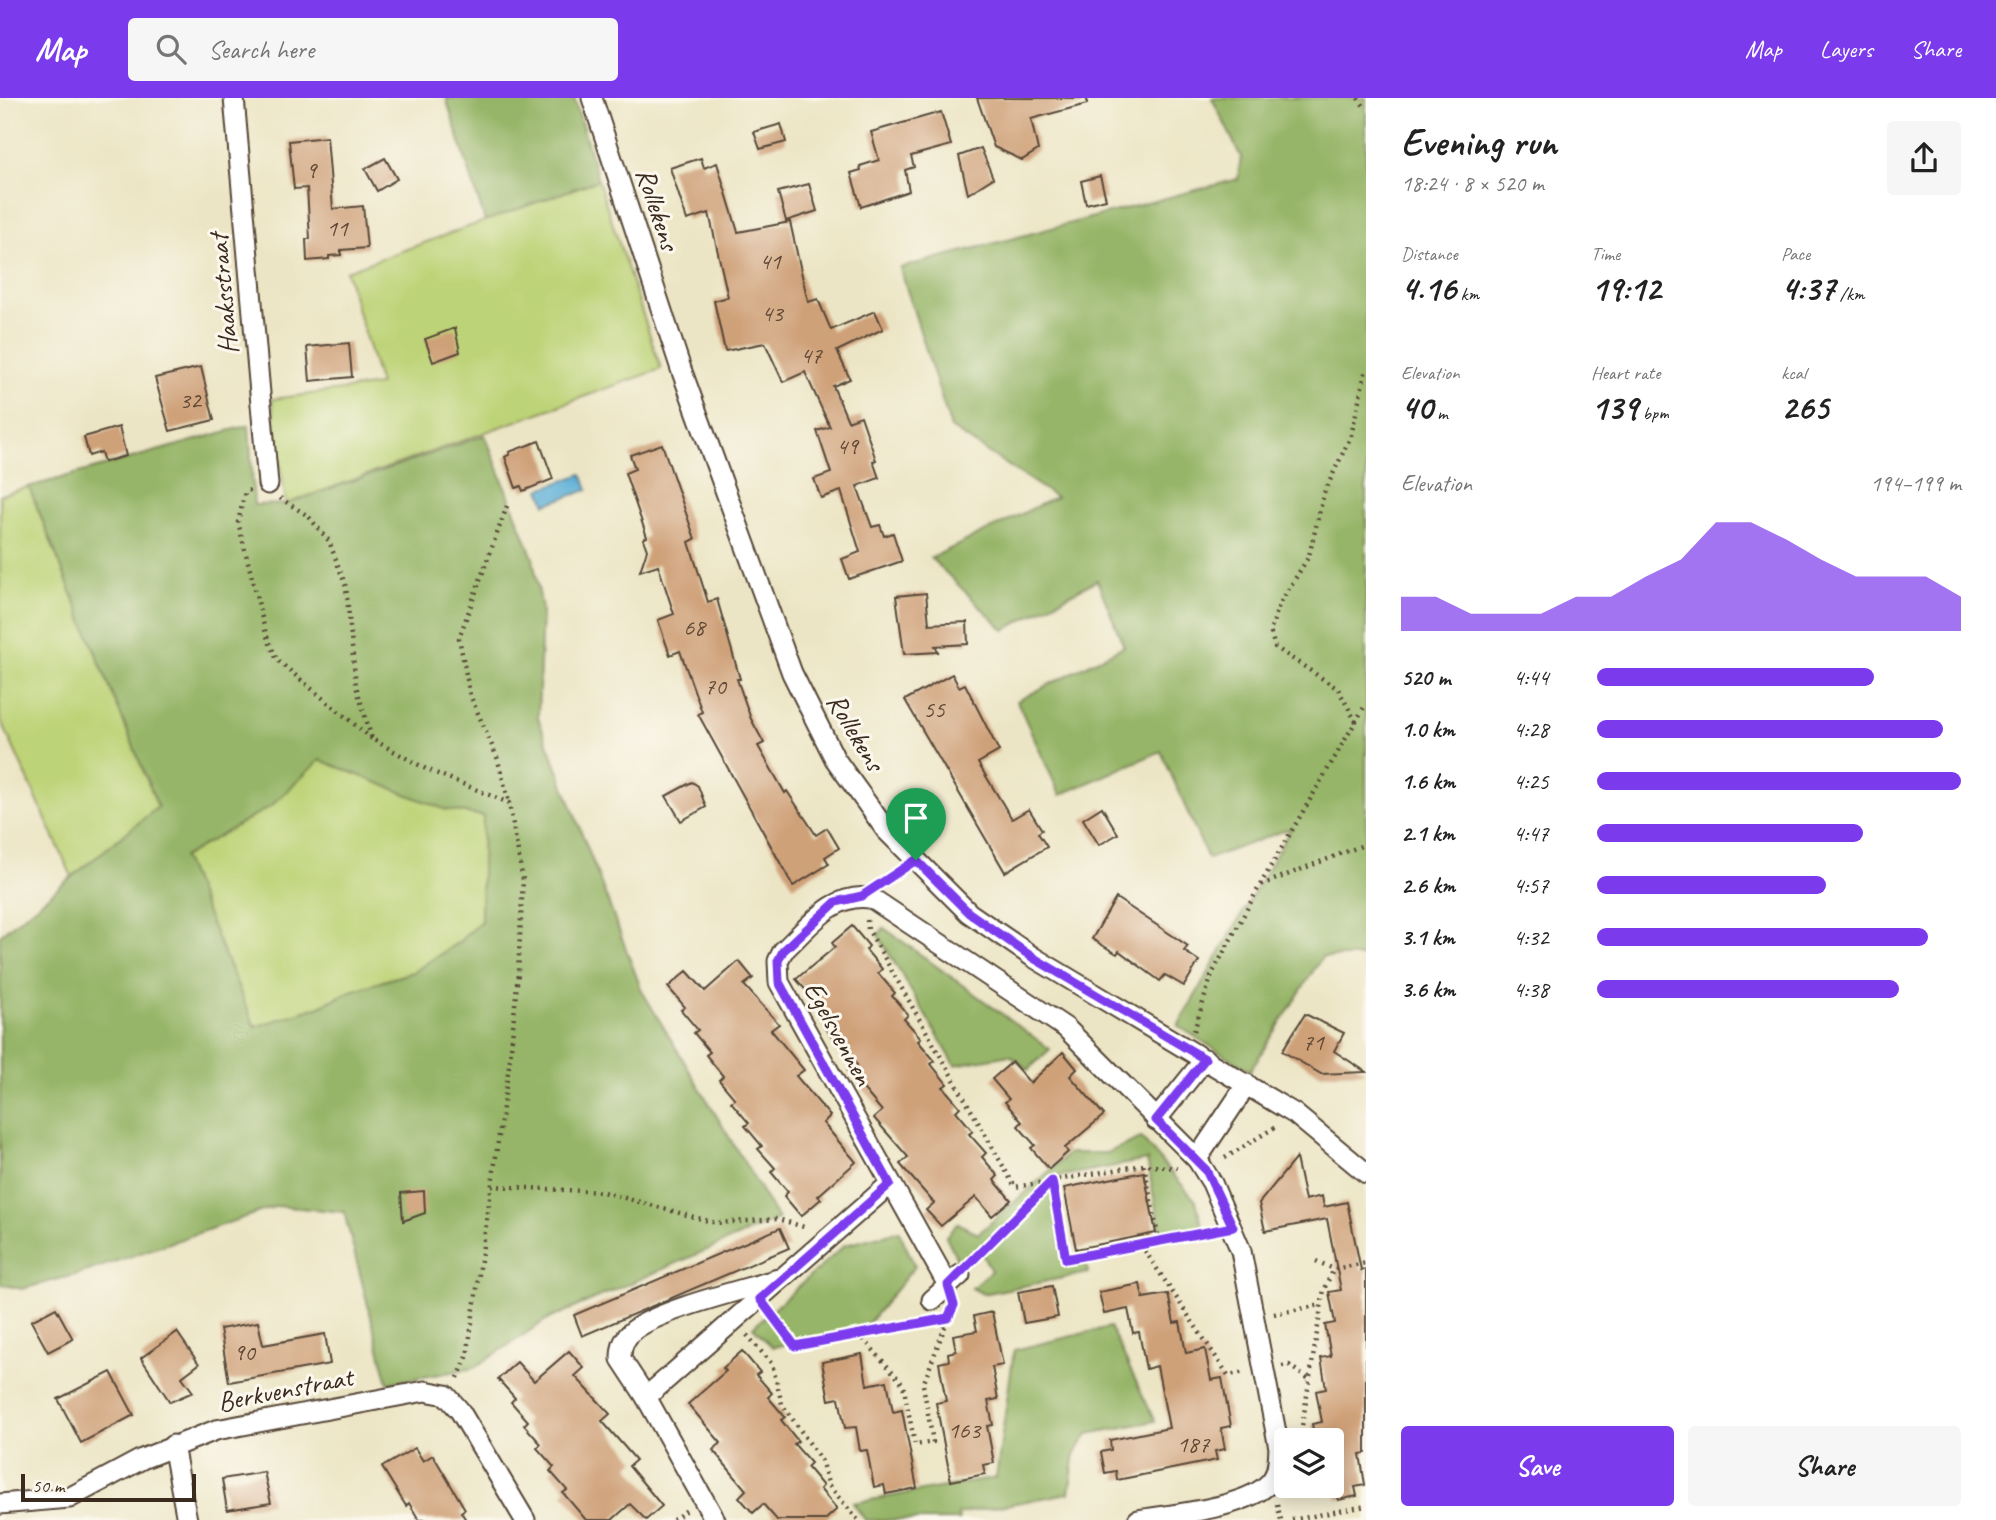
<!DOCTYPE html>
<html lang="en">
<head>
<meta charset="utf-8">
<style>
	body { margin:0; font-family:Caveat,sans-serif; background:#f6f6f6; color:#222; height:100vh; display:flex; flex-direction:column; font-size:26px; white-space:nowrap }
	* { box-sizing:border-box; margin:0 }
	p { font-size:23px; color:#767676 }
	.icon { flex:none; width:38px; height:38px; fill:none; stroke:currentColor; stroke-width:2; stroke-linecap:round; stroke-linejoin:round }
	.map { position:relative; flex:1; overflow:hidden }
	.sheet { display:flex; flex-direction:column; background:#fff; width:630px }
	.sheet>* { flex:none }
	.tools { position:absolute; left:1274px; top:1330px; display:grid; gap:14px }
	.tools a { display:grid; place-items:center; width:70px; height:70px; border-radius:7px; background:#fff; box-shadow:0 4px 18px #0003; font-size:35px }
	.scale { position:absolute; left:21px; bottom:18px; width:175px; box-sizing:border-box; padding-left:7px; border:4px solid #3b2a1e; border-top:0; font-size:19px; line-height:24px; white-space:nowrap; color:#3b2a1e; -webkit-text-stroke:5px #fbf7ec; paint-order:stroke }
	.pin { position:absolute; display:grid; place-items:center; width:60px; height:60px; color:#fff; margin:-72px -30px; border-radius:50% 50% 50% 0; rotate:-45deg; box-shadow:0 0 7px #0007 }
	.pin .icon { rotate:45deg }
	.round { display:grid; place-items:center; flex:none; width:74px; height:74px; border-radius:7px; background:#f6f6f6 }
	.headline { display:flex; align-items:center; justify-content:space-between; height:119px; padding:0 35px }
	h1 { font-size:38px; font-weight:600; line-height:52px }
	.figures { display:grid; grid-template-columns:repeat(3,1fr); gap:10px; height:119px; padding:7px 35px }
	.figures div { display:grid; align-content:center }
	.figures b { font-size:35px; font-weight:600 }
	.figures small { font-size:19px; font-weight:400 }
	.figures p { font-size:19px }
	.chart { height:196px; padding:14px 35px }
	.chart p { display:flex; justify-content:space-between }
	.chart svg { width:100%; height:126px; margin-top:7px; fill:#7c3aed; opacity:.7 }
	.primary-button { display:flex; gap:14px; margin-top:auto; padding:14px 35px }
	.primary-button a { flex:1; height:80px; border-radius:7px; background:#7c3aed; color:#fff; font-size:28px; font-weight:600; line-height:80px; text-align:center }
	.primary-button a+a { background:#f6f6f6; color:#222 }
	ul { padding:0 35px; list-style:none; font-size:23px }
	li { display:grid; grid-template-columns:112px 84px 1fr; align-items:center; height:52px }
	li i { height:18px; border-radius:9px; background:#7c3aed }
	header { display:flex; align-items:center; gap:42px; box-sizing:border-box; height:98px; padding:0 35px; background:#7c3aed; color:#fff }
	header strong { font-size:33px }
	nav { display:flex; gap:38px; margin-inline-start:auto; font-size:24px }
	.search { width:490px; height:63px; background:#f6f6f6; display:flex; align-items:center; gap:18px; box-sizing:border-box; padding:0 24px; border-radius:7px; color:#767676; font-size:26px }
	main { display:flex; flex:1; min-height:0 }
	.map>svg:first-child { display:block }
</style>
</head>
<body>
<header>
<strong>Map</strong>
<div class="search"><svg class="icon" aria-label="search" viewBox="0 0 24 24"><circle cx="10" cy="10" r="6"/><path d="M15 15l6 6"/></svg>Search here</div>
<nav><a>Map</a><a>Layers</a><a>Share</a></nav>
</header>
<main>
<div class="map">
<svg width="1366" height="1422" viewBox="0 0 1366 1422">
	<rect width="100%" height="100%" fill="#fbf7ec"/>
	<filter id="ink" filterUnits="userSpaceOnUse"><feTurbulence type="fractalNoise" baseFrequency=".0143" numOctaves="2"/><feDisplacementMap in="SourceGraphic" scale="14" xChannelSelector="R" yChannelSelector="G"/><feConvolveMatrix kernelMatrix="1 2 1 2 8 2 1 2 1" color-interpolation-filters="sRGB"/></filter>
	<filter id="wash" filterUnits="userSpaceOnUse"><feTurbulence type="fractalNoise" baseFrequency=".00686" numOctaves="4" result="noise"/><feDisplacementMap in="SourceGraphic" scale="28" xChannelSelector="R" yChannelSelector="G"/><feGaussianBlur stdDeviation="1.57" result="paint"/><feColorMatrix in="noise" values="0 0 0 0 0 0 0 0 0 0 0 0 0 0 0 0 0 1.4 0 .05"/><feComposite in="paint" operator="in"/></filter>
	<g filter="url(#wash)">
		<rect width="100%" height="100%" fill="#ece5c5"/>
		<!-- green -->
		<g fill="#bdd377" stroke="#7c7e4a" stroke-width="2">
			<path d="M 598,82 L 661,271 L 286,406 L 272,301 L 380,287 L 346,173 Z"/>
			<path d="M 29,389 L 158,709 L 73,781 L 0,620 L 0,397 Z"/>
			<path d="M 320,661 L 444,711 L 483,718 L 481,823 L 459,844 L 413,874 L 351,893 L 318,909 L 255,929 L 182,759 L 271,708 Z"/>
		</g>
		<!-- forest -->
		<g fill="#96b568" stroke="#687043" stroke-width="2" fill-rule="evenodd">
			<path d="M 446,0 L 574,0 L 598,82 L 485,123 Z"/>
			<path d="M 1212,0 L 1366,0 L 1366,859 L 1322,859 L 1250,973 L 1178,928 L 1291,730 L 1208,761 L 1161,653 L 1060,697 L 1017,603 L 1124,548 L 1097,482 L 1004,532 L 931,460 L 1056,399 L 951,330 L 900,170 L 1238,81 L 1241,59 Z"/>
			<path d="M 249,327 L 254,407 L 286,406 L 485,337 L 533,460 L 542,512 L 538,620 L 642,893 L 778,1121 L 546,1222 L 474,1270 L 388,1285 L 344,1114 L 277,1108 L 82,1175 L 22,1191 L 0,1186 L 0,837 L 158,709 L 29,389 ZM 320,662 L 444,711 L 483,718 L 481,823 L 459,844 L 413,874 L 351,893 L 318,909 L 255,929 L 183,759 L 271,708 Z"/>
			<path d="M 884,830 L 1050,951 L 1028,972 L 1010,957 L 955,967 L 878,837 Z"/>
			<path d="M 1141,1040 L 1196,1103 L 1203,1131 L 1161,1138 L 1147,1062 L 1050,1080 L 1063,1164 L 1085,1161 L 1088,1175 L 983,1196 L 972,1190 L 991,1173 L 979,1149 L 958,1163 L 946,1138 L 958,1125 L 978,1136 L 1070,1055 L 1107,1055 Z"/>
			<path d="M 899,1133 L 915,1168 L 862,1233 L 772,1249 L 753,1229 L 845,1147 Z"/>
			<path d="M 1110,1229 L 1155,1323 L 1088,1336 L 1075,1355 L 1069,1395 L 958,1416 L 959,1422 L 865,1422 L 853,1405 L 996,1380 L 1014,1252 Z"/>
		</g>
		<!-- water -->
		<path fill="#5bafd7" stroke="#4b6c7a" stroke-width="2" d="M 582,376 L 588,392 L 546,406 L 540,391 Z"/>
		<g id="blocks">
			<!-- building -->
			<g fill="#cfa179">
				<path d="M 977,0 L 1087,0 L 1087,6 L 1031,21 L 1038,52 L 1022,62 L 994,49 Z"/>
				<path d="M 941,14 L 951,47 L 911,58 L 914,69 L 905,72 L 909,93 L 861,109 L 851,75 L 861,72 L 860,68 L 879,62 L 871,34 Z"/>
				<path d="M 781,26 L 786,44 L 760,51 L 754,34 Z"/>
				<path d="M 327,39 L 333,111 L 363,108 L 367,150 L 341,152 L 341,157 L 329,158 L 329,161 L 307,163 L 306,141 L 310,141 L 307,90 L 294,91 L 289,43 Z"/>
				<path d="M 981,50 L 993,80 L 968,96 L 959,58 Z"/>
				<path d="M 385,60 L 397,81 L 377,93 L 365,71 Z"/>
				<path d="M 701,60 L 704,70 L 717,65 L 738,134 L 790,124 L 808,204 L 818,201 L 831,232 L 875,213 L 883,231 L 837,253 L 850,281 L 833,288 L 848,323 L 861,318 L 876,362 L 873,363 L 879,380 L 857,388 L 872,429 L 880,427 L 884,438 L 893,435 L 902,463 L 849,481 L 842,461 L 860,454 L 841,393 L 821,400 L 814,381 L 831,375 L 817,333 L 830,329 L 805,274 L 783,284 L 765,245 L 725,253 L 714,203 L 728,199 L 709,115 L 687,122 L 670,70 Z"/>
				<path d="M 1100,78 L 1106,101 L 1086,106 L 1081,83 Z"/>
				<path d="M 809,86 L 817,113 L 786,123 L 778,94 Z"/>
				<path d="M 455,230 L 460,254 L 433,264 L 425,241 Z"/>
				<path d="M 349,245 L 352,279 L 310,283 L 307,249 Z"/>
				<path d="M 201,269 L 214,322 L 170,333 L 155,280 Z"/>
				<path d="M 119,329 L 126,358 L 104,364 L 101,354 L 89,358 L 84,339 Z"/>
				<path d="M 539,343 L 553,381 L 523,393 L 521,388 L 516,390 L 505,359 L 510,356 L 509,354 Z"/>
				<path d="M 662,346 L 695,441 L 689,444 L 708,504 L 717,501 L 740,581 L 737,581 L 751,621 L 764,645 L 758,648 L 785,695 L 787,693 L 816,737 L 827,730 L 839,750 L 825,759 L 829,766 L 793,788 L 698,616 L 702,614 L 680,553 L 670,557 L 658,522 L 674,516 L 658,467 L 640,473 L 647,452 L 643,441 L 647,439 L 625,375 L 635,371 L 630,357 Z"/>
				<path d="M 926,495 L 929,526 L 967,524 L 968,546 L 935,548 L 938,554 L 904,556 L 896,498 Z"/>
				<path d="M 952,576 L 959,589 L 965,586 L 999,653 L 978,665 L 1012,721 L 1029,711 L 1042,732 L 1038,735 L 1047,749 L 1005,774 L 905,602 Z"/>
				<path d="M 692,684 L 698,688 L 706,709 L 681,723 L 666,698 Z"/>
				<path d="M 1102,709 L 1118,736 L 1099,747 L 1083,721 Z"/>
				<path d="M 1116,800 L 1188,848 L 1184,853 L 1199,863 L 1184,888 L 1165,877 L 1160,883 L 1119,853 L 1117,856 L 1092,841 Z"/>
				<path d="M 852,828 L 869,848 L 866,852 L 882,871 L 878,875 L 895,895 L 892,898 L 908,917 L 904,921 L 921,940 L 918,943 L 935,963 L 931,966 L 947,986 L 943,989 L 960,1009 L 956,1013 L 973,1033 L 969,1036 L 986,1055 L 982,1059 L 998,1078 L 994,1082 L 1011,1102 L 992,1118 L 976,1099 L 941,1128 L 926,1112 L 934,1105 L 900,1066 L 908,1059 L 874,1020 L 882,1013 L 848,973 L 857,967 L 823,928 L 831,921 L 796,881 L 835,849 L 832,845 Z"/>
				<path d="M 739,863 L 753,880 L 744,887 L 779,926 L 771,932 L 804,972 L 796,978 L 830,1018 L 823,1025 L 856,1064 L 818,1098 L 821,1101 L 801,1118 L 784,1098 L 788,1094 L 771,1074 L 775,1070 L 758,1051 L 762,1048 L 745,1028 L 749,1025 L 731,1004 L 735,1001 L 719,982 L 723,978 L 706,957 L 710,954 L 694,935 L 698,932 L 681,912 L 685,909 L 668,889 L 687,873 L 705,893 Z"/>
				<path d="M 1305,916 L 1344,935 L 1334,953 L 1366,974 L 1321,976 L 1282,953 Z"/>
				<path d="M 1063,954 L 1077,971 L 1070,978 L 1104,1017 L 1065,1050 L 1068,1054 L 1049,1071 L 1031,1050 L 1035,1047 L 1018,1028 L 1022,1024 L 1005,1004 L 1009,1001 L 992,981 L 1012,964 L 1030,985 Z"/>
				<path d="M 1296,1060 L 1305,1102 L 1322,1098 L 1324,1109 L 1347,1104 L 1361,1172 L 1366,1171 L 1366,1355 L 1360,1356 L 1365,1387 L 1355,1389 L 1357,1398 L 1338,1402 L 1332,1371 L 1332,1342 L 1315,1342 L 1312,1326 L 1322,1324 L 1316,1293 L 1326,1291 L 1321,1260 L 1331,1258 L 1325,1227 L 1335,1225 L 1329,1194 L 1341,1192 L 1327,1121 L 1265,1133 L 1259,1105 Z"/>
				<path d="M 1144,1074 L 1156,1135 L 1076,1151 L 1064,1090 Z"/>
				<path d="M 424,1093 L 425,1115 L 403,1123 L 401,1095 Z"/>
				<path d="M 780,1130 L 789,1150 L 582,1238 L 574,1217 Z"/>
				<path d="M 1140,1186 L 1143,1200 L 1168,1196 L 1174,1225 L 1180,1224 L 1186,1255 L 1205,1251 L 1211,1282 L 1222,1280 L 1231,1328 L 1221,1330 L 1225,1351 L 1215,1353 L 1217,1362 L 1117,1382 L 1116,1373 L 1105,1375 L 1101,1354 L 1111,1352 L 1110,1342 L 1169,1330 L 1157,1268 L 1146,1271 L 1139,1234 L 1133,1235 L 1128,1211 L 1104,1216 L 1099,1194 Z"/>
				<path d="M 1052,1188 L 1058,1219 L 1024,1225 L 1018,1194 Z"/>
				<path d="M 56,1210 L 73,1241 L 48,1254 L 31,1223 Z"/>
				<path d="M 992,1214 L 1003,1267 L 992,1269 L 998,1301 L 988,1303 L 993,1327 L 987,1328 L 994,1365 L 983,1367 L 985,1376 L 951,1383 L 936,1305 L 946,1303 L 939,1265 L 949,1263 L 948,1255 L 956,1253 L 953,1237 L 977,1233 L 974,1218 Z"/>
				<path d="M 258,1224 L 263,1247 L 325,1236 L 330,1266 L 229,1284 L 220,1231 Z"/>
				<path d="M 177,1234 L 199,1266 L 182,1279 L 193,1294 L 170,1304 L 141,1260 Z"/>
				<path d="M 569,1253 L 584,1270 L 575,1278 L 610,1316 L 602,1323 L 636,1362 L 629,1368 L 662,1408 L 646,1422 L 630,1406 L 612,1422 L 586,1422 L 563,1395 L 567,1392 L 550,1373 L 554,1369 L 537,1350 L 541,1346 L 524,1327 L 528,1323 L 511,1304 L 515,1300 L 498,1281 L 517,1264 L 534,1283 Z"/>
				<path d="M 742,1253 L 760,1274 L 756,1277 L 772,1295 L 768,1299 L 785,1319 L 781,1322 L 798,1343 L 794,1346 L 811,1365 L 807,1369 L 823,1388 L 820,1391 L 837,1411 L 825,1422 L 777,1422 L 763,1406 L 753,1415 L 739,1399 L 746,1392 L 713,1352 L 721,1345 L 688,1306 L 726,1273 L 723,1270 Z"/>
				<path d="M 862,1256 L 867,1287 L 887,1283 L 893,1314 L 902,1312 L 917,1390 L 886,1396 L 884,1387 L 874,1389 L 867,1352 L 860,1353 L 856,1329 L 845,1330 L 839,1300 L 829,1302 L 822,1264 Z"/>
				<path d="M 111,1274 L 134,1317 L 81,1345 L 58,1301 Z"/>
				<path d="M 415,1350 L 423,1363 L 433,1357 L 465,1411 L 461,1414 L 466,1422 L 419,1422 L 409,1405 L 406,1408 L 382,1369 Z"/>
				<path d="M 264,1374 L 271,1405 L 227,1412 L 222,1381 Z"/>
			</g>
		</g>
	</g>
	<g filter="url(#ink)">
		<use href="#blocks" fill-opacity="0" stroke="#564637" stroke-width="2"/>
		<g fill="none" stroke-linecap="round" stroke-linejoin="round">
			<defs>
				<g id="street">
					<path d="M 234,0 L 268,386"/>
					<path d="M 592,0 L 681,271 L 792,575 L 835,661 L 886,732 L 969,815 L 1033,859 L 1295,1016 L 1366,1075"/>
					<path d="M 1156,1022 L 1205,961"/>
					<path d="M 1197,1061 L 1247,986"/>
					<path d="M 948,1187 L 779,884 L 778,863 L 783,853 C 808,830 836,791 873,801 L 1066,930 L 1197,1061 L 1212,1085 L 1241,1153 L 1279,1350 C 1278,1361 1279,1372 1272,1382 C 1251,1410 1173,1416 1138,1422"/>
					<path d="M 932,1202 L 960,1177"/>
					<path d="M 646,1299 L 621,1261 C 621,1248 624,1240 634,1232 C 661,1211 743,1192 778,1181"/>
					<path d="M 173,1347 L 187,1422"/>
					<path d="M 0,1406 L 69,1400 L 142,1361 L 216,1332 L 425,1293 L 446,1297 L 460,1313 L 525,1422"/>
					<path d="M 715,1422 L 646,1299 L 890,1086"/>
				</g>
			</defs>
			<!-- street casing -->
			<use href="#street" stroke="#564637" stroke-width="23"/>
			<!-- path -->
			<g stroke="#564637" stroke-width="4.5" stroke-dasharray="2 5" stroke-linecap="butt">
				<path d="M 1358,0 L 1366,11"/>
				<path d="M 250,392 L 245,394 L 238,424 L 266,536 L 277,562 L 372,641"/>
				<path d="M 280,400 L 308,418 L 329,443 L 346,489 L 356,588 L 372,641 L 426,671 L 509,705 L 523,782 L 518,875 L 510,961 L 467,1259 L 457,1282"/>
				<path d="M 507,408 L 459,540 L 470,597 L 497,659 L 509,704"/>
				<path d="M 1356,624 L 1338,591 L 1275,549 L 1270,533 L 1279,507 L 1309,458 L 1324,395 L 1351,338 L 1366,271"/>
				<path d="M 884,783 L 900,773"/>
				<path d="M 1261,787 L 1366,746"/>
				<path d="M 867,822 L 868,831 L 1015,1089 L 1144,1067 L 1177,1070"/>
				<path d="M 1194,933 L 1212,876 L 1260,787 L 1366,606"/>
				<path d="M 1225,1060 L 1277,1028"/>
				<path d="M 1144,1067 L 1159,1143"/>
				<path d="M 1052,1083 L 1066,1161 L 1211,1133"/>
				<path d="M 492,1088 L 603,1094 L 716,1125 L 778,1121 L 807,1130"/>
				<path d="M 1141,1147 L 1228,1277 L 1246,1274"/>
				<path d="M 1316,1163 L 1334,1171"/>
				<path d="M 972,1165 L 1052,1083"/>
				<path d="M 770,1215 L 795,1248 L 861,1238 L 903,1286 L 915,1347 L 933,1344 L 923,1287 L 950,1215"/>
				<path d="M 1274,1216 L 1321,1207"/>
				<path d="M 747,1237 L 772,1266 L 782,1306 L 821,1362 L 829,1388 L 858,1422"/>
				<path d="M 862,1238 L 932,1223"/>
				<path d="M 1282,1268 L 1289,1267 L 1309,1282"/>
				<path d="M 1300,1341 L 1324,1191 L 1334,1171 L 1366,1165"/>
				<path d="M 1277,1406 L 1281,1422"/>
				<path d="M 673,1422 L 687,1412"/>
				<path d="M 1292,1422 L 1366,1408"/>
			</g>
			<!-- street -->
			<use href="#street" stroke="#fff" stroke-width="19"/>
		</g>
	</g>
	<g fill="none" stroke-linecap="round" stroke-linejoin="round" filter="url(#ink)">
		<defs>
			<path id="route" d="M 916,762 L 969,815 L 1032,859 L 1205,961 L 1156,1022 L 1206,1072 L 1233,1129 L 1066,1161 L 1052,1083 L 948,1187 L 954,1207 L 948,1220 L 795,1248 L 760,1201 L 890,1086 L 779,884 L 778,863 L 783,853 L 836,804 L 862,798 Z"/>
		</defs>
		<!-- route casing -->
		<use href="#route" stroke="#fff" stroke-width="14"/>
		<!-- route -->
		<use href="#route" stroke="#7c3aed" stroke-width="9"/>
	</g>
	<g text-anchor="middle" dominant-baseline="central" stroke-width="6" stroke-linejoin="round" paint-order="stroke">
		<!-- number labels -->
		<g font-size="24" fill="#604835">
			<text x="311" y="72">9</text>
			<text x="337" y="130">11</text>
			<text x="770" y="163">41</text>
			<text x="772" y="215">43</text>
			<text x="811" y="257">47</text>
			<text x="190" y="302">32</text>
			<text x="847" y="348">49</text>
			<text x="694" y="529">68</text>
			<text x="715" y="588">70</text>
			<text x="934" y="611">55</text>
			<text x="1313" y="944">71</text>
			<text x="244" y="1254">90</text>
			<text x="964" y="1332">163</text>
			<text x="1193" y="1346">187</text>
		</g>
		<!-- street labels -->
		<g font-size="28" fill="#3b2a1e" stroke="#fbf7ec">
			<text transform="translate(658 111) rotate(72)">Rollekens</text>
			<text transform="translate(223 196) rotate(-95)">Haaksstraat</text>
			<text transform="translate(856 634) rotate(59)">Rollekens</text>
			<text transform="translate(839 935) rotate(61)">Egelsvennen</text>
			<text transform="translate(285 1291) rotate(-11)">Berkvenstraat</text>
		</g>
	</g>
</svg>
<div class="tools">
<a><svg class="icon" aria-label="layers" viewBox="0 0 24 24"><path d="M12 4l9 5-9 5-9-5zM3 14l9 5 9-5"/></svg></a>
</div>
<div class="scale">50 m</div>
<div class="pin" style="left:916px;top:762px;background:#1e9e55"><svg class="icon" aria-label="arrive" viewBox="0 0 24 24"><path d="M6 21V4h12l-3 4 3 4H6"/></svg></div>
</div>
<section class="sheet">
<div class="headline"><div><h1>Evening run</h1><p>18:24 · 8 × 520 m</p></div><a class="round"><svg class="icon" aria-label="share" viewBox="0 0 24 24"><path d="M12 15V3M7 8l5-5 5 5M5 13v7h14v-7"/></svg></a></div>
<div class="figures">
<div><p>Distance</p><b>4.16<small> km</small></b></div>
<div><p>Time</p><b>19:12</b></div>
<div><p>Pace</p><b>4:37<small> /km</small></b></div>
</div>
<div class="figures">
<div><p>Elevation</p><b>40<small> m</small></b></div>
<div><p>Heart rate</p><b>139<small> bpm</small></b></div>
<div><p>kcal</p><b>265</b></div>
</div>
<div class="chart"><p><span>Elevation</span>194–199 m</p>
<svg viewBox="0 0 160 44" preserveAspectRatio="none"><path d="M0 44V32L10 32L20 38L30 38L40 38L50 32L60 32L70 25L80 19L90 6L100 6L110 12L120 19L130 25L140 25L150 25L160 32V44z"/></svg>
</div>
<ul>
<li><b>520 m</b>4:44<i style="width:76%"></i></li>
<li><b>1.0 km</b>4:28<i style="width:95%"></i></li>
<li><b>1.6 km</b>4:25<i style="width:100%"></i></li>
<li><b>2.1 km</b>4:47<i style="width:73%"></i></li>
<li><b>2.6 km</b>4:57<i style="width:63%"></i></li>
<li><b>3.1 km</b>4:32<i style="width:91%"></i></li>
<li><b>3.6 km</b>4:38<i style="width:83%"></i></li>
</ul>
<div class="primary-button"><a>Save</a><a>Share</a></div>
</section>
</main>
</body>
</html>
